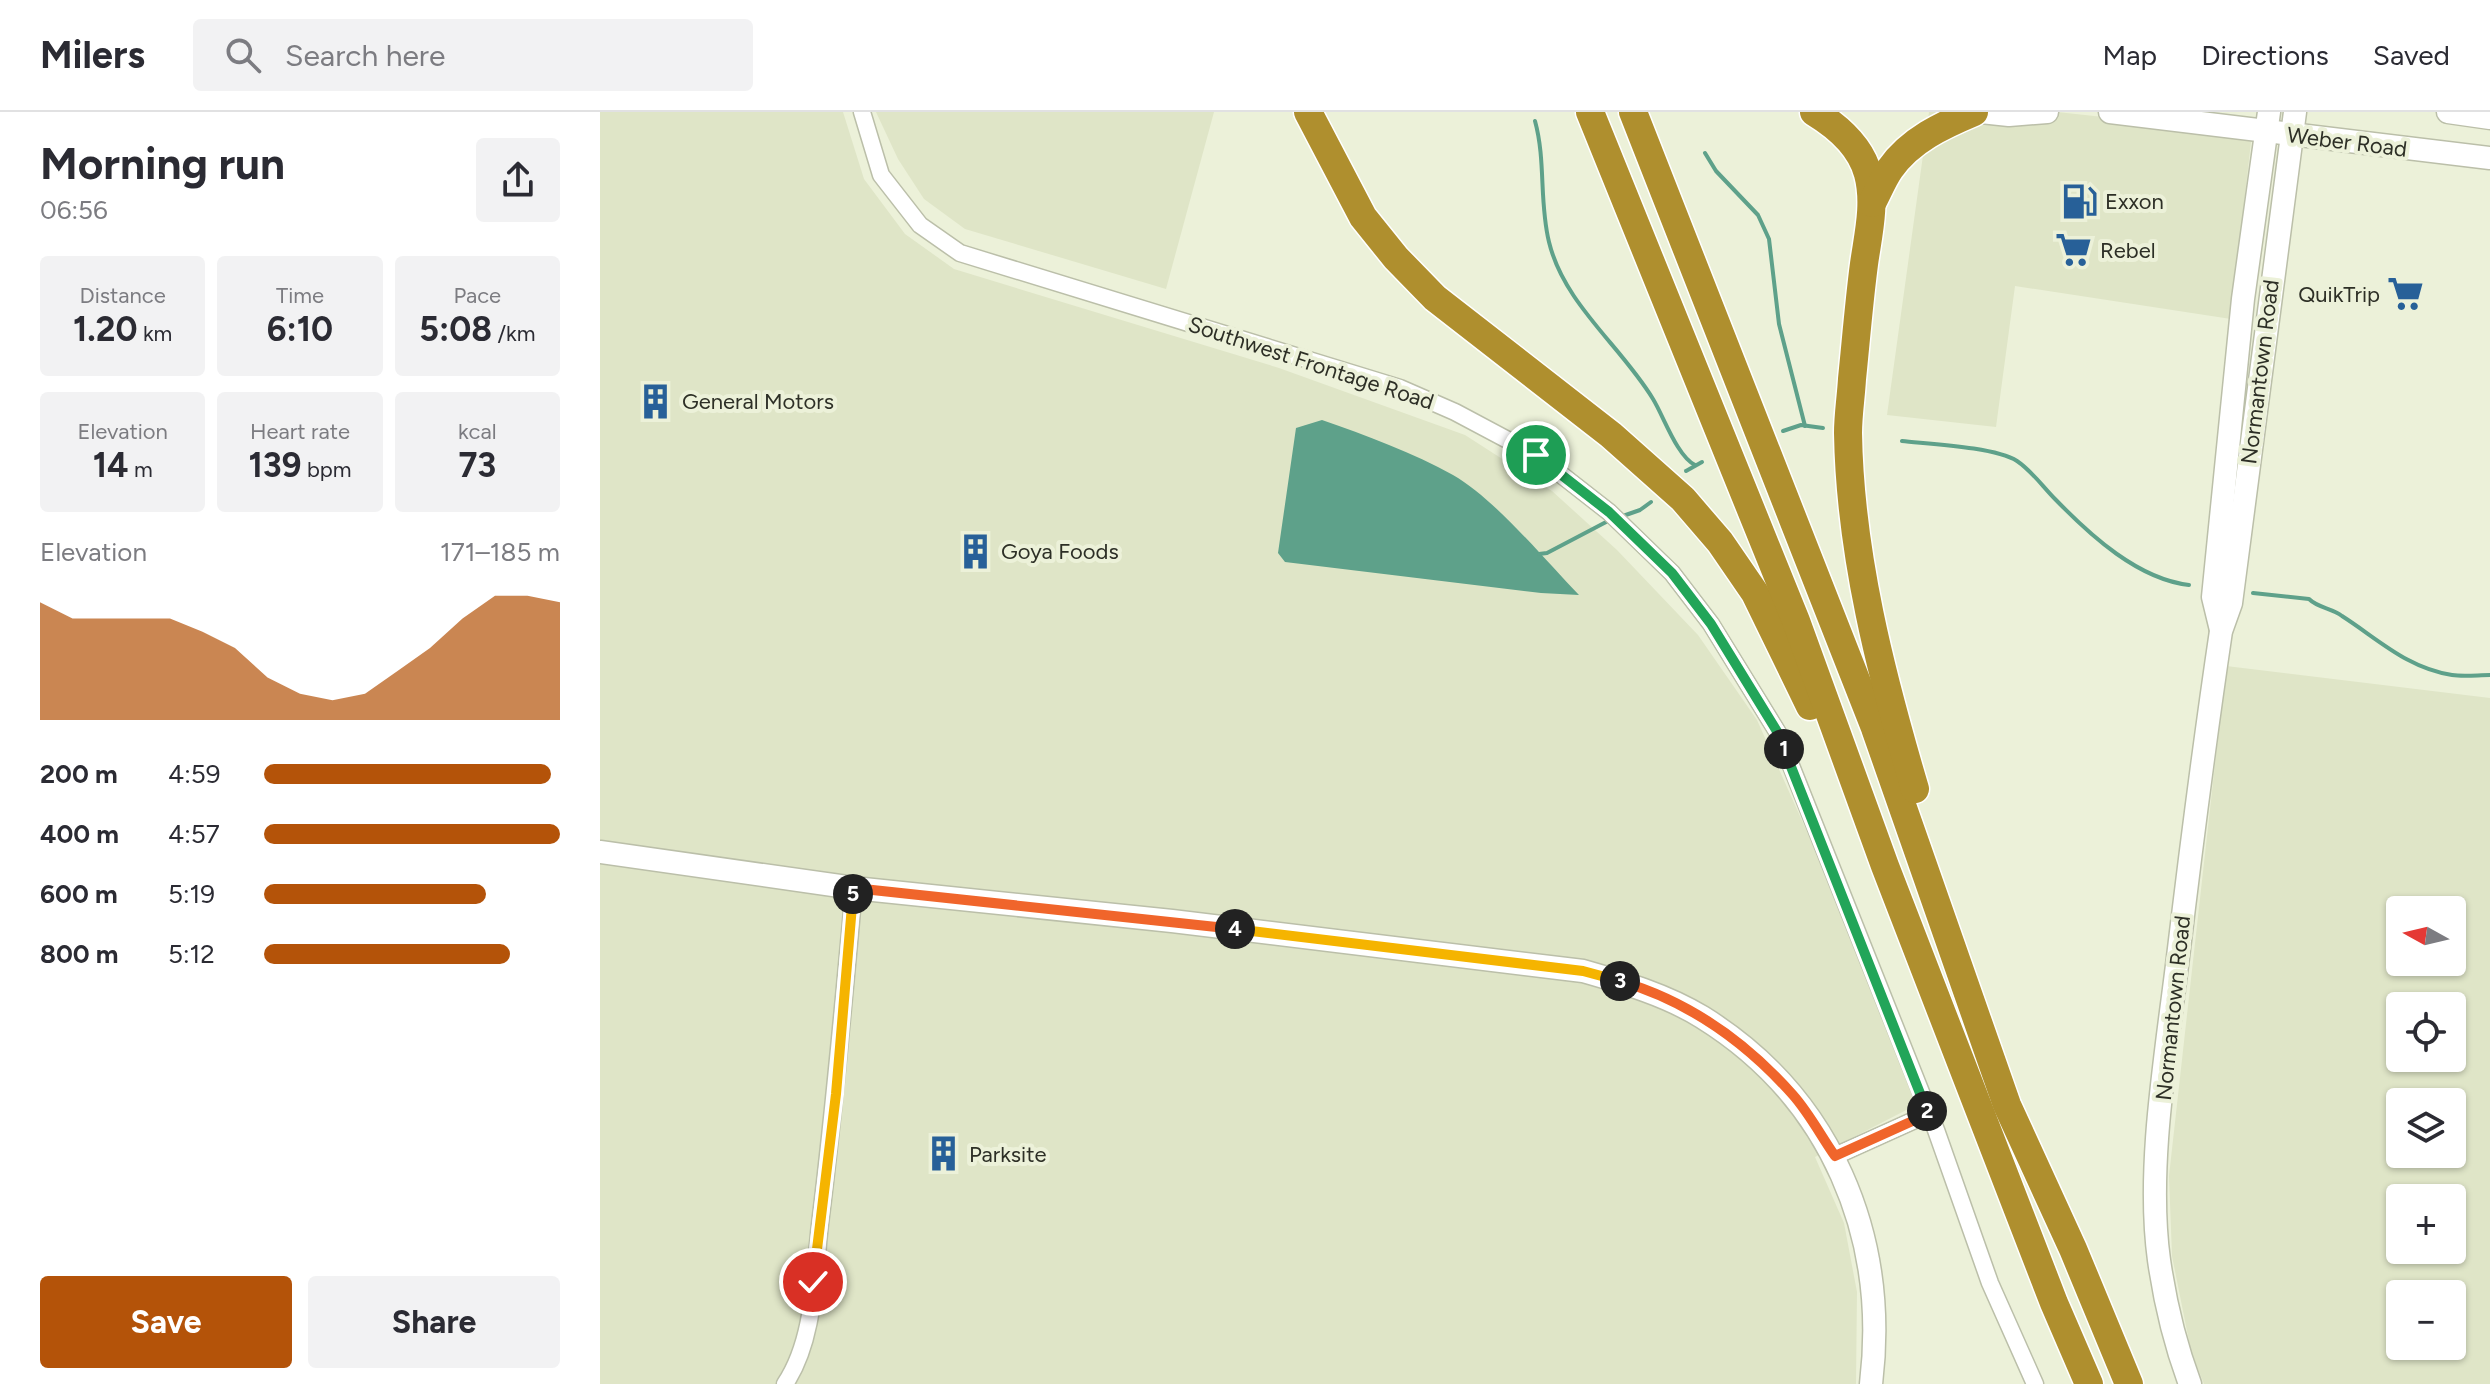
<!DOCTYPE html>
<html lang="en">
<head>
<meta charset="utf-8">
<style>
	body { margin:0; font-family:Figtree,sans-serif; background:#f2f2f3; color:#2b2b33; height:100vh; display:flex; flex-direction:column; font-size:30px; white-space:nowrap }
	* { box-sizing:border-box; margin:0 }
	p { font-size:26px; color:#7c7c81 }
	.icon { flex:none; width:44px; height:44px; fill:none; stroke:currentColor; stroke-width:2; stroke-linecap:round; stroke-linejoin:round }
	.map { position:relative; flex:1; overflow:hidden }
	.sheet { display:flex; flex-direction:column; background:#fff; width:600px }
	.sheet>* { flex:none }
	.needle { width:52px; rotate:278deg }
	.controls { position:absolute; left:1786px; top:784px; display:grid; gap:16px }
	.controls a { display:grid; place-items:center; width:80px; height:80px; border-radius:8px; background:#fff; box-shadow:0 2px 6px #0004; font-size:40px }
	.pin { position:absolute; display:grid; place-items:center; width:68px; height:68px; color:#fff; margin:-34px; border:4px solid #fff; border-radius:50%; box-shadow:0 2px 8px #0007 }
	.km { position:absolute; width:40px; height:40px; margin:-20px; border-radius:50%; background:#222; color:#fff; font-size:22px; line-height:40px; text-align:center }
	.round { display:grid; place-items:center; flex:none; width:84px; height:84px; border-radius:8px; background:#f2f2f3 }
	.overview { display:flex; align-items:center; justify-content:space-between; height:136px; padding:0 40px }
	h1 { font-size:44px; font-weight:700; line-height:60px }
	.metrics { display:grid; grid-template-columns:repeat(3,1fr); gap:12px; height:136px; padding:8px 40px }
	.metrics div { display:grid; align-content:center; border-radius:8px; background:#f2f2f3; text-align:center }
	.metrics b { font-size:34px; font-weight:700 }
	.metrics small { font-size:22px; font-weight:400 }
	.metrics p { font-size:22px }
	.chart { height:224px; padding:16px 40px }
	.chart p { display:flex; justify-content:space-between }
	.chart svg { width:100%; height:144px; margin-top:8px; fill:#b45309; opacity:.7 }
	.primary-button { display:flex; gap:16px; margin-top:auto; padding:16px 40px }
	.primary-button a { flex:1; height:92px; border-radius:8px; background:#b45309; color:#fff; font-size:32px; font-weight:700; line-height:92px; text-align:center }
	.primary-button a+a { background:#f2f2f3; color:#2b2b33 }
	ul { padding:0 40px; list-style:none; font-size:26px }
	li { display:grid; grid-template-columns:128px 96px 1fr; align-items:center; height:60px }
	li i { height:20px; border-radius:10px; background:#b45309 }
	header { display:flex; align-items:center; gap:48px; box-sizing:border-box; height:112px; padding:0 40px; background:#fff; border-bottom:2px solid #e1e1e2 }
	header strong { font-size:38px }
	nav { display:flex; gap:44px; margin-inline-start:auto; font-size:28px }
	.search { width:560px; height:72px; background:#f2f2f3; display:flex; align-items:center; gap:20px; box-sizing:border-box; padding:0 28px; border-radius:8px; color:#7c7c81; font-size:30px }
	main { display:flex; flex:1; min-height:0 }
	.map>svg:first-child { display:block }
</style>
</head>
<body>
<header>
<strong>Milers</strong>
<div class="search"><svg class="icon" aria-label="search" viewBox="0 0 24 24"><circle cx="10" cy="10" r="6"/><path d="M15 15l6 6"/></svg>Search here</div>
<nav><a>Map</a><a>Directions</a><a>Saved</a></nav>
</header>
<main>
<section class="sheet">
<div class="overview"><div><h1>Morning run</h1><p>06:56</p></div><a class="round"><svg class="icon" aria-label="share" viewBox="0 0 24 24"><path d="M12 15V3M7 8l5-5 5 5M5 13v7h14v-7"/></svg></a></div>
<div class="metrics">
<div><p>Distance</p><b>1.20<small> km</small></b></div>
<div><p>Time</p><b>6:10</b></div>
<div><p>Pace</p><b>5:08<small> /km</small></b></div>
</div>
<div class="metrics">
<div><p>Elevation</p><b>14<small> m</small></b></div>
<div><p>Heart rate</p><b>139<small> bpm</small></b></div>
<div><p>kcal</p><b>73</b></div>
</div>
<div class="chart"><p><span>Elevation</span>171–185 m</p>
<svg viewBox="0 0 160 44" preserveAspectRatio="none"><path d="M0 44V8L10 13L20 13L30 13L40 13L50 17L60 22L70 31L80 36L90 38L100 36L110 29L120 22L130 13L140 6L150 6L160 8V44z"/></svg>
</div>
<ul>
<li><b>200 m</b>4:59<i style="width:97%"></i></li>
<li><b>400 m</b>4:57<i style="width:100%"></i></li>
<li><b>600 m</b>5:19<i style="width:75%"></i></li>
<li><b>800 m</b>5:12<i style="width:83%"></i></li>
</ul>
<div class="primary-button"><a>Save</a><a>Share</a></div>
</section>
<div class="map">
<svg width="1890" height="1272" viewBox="0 0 1890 1272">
	<rect width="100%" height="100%" fill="#ecf1d9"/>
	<!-- built -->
	<g fill="#dfe5c7" fill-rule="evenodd">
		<path d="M 0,0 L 243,0 L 264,67 L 305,122 L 354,157 L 679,256 L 865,323 L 952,379 L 1017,438 L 1098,523 L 1157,608 L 1208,722 L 1316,993 L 1215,1045 L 1244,1111 L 1257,1180 L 1256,1272 L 0,1272 Z"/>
		<path d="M 276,0 L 614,0 L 566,177 L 365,117 L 324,87 L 298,47 Z"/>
		<path d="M 1329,0 L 1457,0 L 1652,21 L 1631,207 L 1415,174 L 1396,315 L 1287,303 Z"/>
		<path d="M 1626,554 L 1890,586 L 1890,1272 L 1604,1272 L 1591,1239 L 1572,1144 L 1569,1064 ZM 1800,798 L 1852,798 L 1852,850 L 1800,850 ZM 1800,894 L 1852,894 L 1852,946 L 1800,946 ZM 1800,990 L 1852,990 L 1852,1042 L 1800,1042 ZM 1800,1086 L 1852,1086 L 1852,1138 L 1800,1138 ZM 1800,1182 L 1852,1182 L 1852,1234 L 1800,1234 Z"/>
	</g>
	<!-- water -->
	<path fill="#5ea18a" d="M 722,308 C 765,323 814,341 853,363 C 895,387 944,447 979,483 L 941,481 L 685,450 L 678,441 L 696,316 Z"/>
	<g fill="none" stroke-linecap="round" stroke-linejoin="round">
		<!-- stream -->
		<g stroke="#5ea18a" stroke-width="4">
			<path d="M 935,9 C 946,49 939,90 949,130 C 964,192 1021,234 1053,287 C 1064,305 1077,344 1095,353"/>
			<path d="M 1105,41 L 1116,59 L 1158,103 L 1169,127 L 1179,212 L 1205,314"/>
			<path d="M 1183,319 L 1201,313 L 1223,316"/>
			<path d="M 1302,329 C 1330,332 1395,335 1417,349 C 1432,359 1443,375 1456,388 C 1491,424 1538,467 1589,473"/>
			<path d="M 1086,359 L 1102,350"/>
			<path d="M 1020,405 L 1040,398 L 1051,390"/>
			<path d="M 939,442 L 947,441 L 1008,409"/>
			<path d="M 1653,481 L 1709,487 C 1718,496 1732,496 1742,504 C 1778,527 1807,556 1852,563 C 1864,565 1878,563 1890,563"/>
		</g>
		<defs>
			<g id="street">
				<path d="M 262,0 L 281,63 L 320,113 L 360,141 L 800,276 L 855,300 L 936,343 L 1009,400 L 1072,461 L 1111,512 L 1178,621 L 1336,1018 L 1390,1171 L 1435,1272"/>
				<path d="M 1235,1044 L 1328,1002"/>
				<path d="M 185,1272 C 215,1227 214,1163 220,1112 C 234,1000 244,888 254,776"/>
			</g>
			<g id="secondary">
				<path d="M 1381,0 L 1409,3 L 1447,0"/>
				<path d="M 1510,0 L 1890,46"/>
				<path d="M 1848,0 L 1890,6"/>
				<path d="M 1621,518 L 1613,485 L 1643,187 L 1669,0"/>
				<path d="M 0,740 L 254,776 L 572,809 L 983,859 C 1025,871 1066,883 1102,905 C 1231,985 1289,1124 1271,1272"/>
				<path d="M 1590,1272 C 1575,1232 1565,1190 1559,1148 C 1546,1055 1567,938 1578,845 C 1591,736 1605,627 1621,519 L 1631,491 L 1695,0"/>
			</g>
			<g id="highway">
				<path d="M 708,0 L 763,105 L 796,146 L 835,186 L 1011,323 L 1083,387 L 1120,430 L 1155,481 L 1210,594"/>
				<path d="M 990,0 L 1196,509 L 1285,754 L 1454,1191 L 1489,1272"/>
				<path d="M 1033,0 L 1275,616 L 1407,993 L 1473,1137 L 1529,1272"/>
				<path d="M 1214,0 C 1237,14 1261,35 1268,62 C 1276,92 1268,123 1264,152 C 1259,190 1256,228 1252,267 C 1251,285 1248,303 1248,321 C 1250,442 1281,562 1315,677"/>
				<path d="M 1272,91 C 1278,80 1283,67 1290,57 C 1310,28 1343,13 1374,0"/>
			</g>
		</defs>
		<!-- street casing -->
		<use href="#street" stroke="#bbbfa9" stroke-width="19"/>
		<!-- secondary casing -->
		<use href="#secondary" stroke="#bbbfa9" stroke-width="25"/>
		<!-- highway casing -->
		<use href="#highway" stroke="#fff" stroke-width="31"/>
		<!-- street -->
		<use href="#street" stroke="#fff" stroke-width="16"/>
		<!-- secondary -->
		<use href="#secondary" stroke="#fff" stroke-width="22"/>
		<!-- highway -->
		<use href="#highway" stroke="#af8f2e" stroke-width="28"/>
	</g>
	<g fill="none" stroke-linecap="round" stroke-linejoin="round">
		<defs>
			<path id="split-1" d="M 936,343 L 1009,400 L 1072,461 L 1111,512 L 1178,621 L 1184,637"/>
			<path id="split-2" d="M 1184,637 L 1327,999"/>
			<path id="split-3" d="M 1020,869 C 1088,889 1146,930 1193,983 C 1209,1001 1221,1024 1235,1044 L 1328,1002 L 1327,999"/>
			<path id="split-4" d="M 635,817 L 983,859 L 1020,869"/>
			<path id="split-5" d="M 253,782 L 254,776 L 635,817"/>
			<path id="split-6" d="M 213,1170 L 236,982 L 253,782"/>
		</defs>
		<!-- split-1 casing -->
		<use href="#split-1" stroke="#fff" stroke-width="16"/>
		<!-- split-2 casing -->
		<use href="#split-2" stroke="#fff" stroke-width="16"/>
		<!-- split-3 casing -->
		<use href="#split-3" stroke="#fff" stroke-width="16"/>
		<!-- split-4 casing -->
		<use href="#split-4" stroke="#fff" stroke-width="16"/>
		<!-- split-5 casing -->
		<use href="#split-5" stroke="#fff" stroke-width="16"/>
		<!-- split-6 casing -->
		<use href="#split-6" stroke="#fff" stroke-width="16"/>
		<!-- split-1 -->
		<use href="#split-1" stroke="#22a559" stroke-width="10"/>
		<!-- split-2 -->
		<use href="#split-2" stroke="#22a559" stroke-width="10"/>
		<!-- split-3 -->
		<use href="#split-3" stroke="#f0652b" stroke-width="10"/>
		<!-- split-4 -->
		<use href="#split-4" stroke="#f5b400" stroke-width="10"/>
		<!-- split-5 -->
		<use href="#split-5" stroke="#f0652b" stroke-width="10"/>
		<!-- split-6 -->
		<use href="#split-6" stroke="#f5b400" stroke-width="10"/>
	</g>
	<!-- icons -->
	<defs>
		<symbol id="fuel-bare" viewBox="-9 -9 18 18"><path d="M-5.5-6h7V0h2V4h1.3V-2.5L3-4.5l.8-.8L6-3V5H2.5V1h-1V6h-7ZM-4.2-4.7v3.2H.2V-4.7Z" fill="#276098" stroke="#ecf1d9" stroke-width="2.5" paint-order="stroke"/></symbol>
		<symbol id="supermarket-bare" viewBox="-9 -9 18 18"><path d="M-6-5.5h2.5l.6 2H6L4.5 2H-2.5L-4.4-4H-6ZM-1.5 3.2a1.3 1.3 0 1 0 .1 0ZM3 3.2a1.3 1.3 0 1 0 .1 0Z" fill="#276098" stroke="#ecf1d9" stroke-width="2.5" paint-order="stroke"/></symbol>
		<symbol id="building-bare" viewBox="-9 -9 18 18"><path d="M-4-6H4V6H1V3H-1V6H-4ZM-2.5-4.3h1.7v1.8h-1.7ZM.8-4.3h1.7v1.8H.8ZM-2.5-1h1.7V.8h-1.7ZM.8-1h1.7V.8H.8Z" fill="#276098" stroke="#ecf1d9" stroke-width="2.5" paint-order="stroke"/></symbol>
	</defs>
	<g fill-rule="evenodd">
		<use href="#fuel-bare" x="1454" y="64" width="51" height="51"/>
		<use href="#supermarket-bare" x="1448" y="112" width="51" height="51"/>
		<use href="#supermarket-bare" x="1780" y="156" width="51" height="51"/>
		<use href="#building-bare" x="30" y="264" width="51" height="51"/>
		<use href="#building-bare" x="350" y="414" width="51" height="51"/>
		<use href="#building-bare" x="318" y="1016" width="51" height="51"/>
	</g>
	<g text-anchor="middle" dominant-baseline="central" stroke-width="8" stroke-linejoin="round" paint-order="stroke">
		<!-- street labels -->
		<g font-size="22" fill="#2d2f26" stroke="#ecf1d9">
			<text transform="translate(1747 30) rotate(7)">Weber Road</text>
			<text transform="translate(711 251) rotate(18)">Southwest Frontage Road</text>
			<text transform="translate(1660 260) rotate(-83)">Normantown Road</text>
			<text transform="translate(1573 896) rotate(-84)">Normantown Road</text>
		</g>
		<!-- poi labels -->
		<g font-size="22" fill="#2d2f26" stroke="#ecf1d9" text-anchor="start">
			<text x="1505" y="89">Exxon</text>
			<text x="1500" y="138">Rebel</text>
			<text x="1780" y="182" text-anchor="end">QuikTrip</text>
			<text x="82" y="289">General Motors</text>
			<text x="401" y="439">Goya Foods</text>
			<text x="369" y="1042">Parksite</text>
		</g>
	</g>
</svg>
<div class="controls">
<a><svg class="needle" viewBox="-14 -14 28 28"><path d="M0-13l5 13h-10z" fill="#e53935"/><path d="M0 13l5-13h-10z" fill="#7c7c81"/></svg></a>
<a><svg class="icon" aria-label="locate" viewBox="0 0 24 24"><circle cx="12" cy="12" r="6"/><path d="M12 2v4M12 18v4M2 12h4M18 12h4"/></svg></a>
<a><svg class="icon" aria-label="layers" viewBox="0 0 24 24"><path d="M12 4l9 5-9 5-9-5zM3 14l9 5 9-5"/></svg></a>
<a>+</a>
<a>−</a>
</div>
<div class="pin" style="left:936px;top:343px;background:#1e9e55"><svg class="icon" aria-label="arrive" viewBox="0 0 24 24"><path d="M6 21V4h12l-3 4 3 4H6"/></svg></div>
<div class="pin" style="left:213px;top:1170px;background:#d93025"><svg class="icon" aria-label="check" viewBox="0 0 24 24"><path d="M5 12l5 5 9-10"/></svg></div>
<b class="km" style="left:1184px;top:637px">1</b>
<b class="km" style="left:1327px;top:999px">2</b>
<b class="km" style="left:1020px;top:869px">3</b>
<b class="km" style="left:635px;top:817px">4</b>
<b class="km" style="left:253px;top:782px">5</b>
</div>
</main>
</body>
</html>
